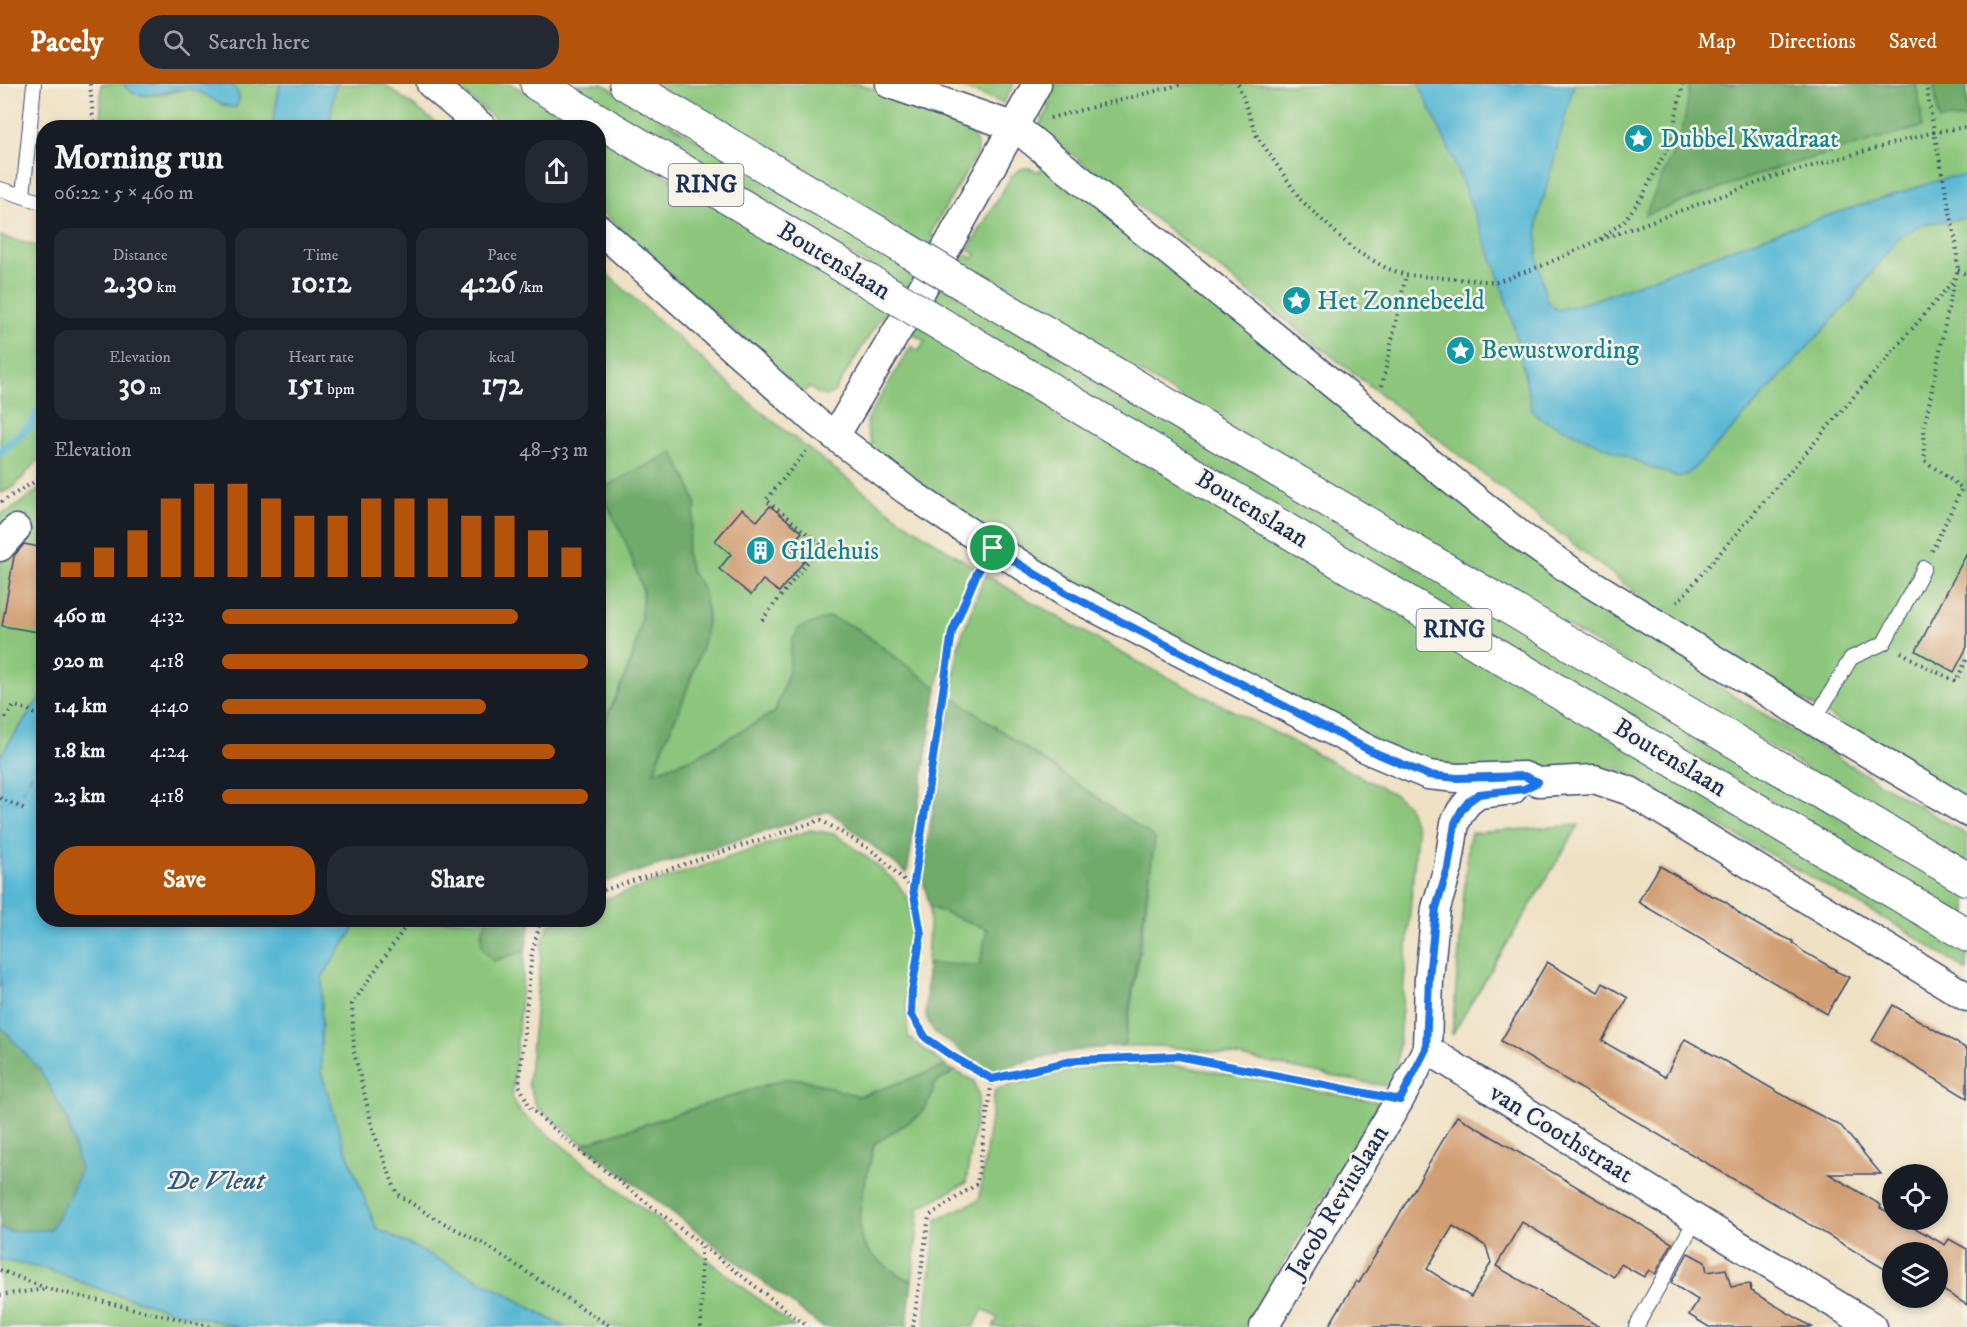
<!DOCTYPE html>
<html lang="en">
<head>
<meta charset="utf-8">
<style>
	body { margin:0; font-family:"IM FELL DW Pica",serif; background:#242831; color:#f1f3f6; height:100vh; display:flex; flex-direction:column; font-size:22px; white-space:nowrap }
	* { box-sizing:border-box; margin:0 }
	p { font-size:20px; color:#9ea1a6 }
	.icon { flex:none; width:33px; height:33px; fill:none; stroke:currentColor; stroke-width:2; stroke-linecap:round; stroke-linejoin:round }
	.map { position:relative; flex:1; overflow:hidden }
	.side { position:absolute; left:36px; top:36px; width:570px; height:807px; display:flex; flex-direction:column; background:#171b24; border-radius:24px; box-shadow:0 3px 9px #0003 }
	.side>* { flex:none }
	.controls { position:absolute; left:1882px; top:1080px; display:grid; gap:12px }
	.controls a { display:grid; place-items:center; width:66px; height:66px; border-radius:50%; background:#171b24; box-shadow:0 3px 9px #0003; font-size:30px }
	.pin { position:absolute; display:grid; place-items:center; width:51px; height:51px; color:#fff; margin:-26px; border:3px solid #fff; border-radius:50%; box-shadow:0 2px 6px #0007 }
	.round { display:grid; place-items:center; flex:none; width:63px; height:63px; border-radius:24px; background:#242831 }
	.summary { display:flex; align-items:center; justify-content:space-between; height:102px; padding:0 18px }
	h1 { font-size:33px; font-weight:800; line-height:45px }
	.metrics { display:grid; grid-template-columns:repeat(3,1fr); gap:9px; height:102px; padding:6px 18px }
	.metrics div { display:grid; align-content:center; border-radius:15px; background:#242831; text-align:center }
	.metrics b { font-size:30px; font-weight:800 }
	.metrics small { font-size:16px; font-weight:400 }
	.metrics p { font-size:16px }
	.chart { height:168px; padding:12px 18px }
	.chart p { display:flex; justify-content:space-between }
	.chart svg { width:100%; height:108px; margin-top:6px; stroke:#b45309; stroke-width:6 }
	.button { display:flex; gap:12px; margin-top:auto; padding:12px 18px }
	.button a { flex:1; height:69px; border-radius:24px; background:#b45309; color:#fff; font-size:24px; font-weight:800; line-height:69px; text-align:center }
	.button a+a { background:#242831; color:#f1f3f6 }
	ul { padding:0 18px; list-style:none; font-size:20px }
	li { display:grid; grid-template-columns:96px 72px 1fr; align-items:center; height:45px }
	li i { height:15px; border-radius:8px; background:#b45309 }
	header { display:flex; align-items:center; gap:36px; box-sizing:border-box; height:84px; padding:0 30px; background:#b45309; color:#fff }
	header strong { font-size:28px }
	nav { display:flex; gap:33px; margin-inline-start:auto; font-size:21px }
	.search { width:420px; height:54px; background:#242831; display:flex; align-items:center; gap:15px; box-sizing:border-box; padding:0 21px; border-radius:24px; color:#9ea1a6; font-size:22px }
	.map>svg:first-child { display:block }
</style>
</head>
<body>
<header>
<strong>Pacely</strong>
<div class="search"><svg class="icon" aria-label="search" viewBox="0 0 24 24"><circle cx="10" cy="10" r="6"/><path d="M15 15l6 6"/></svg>Search here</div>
<nav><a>Map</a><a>Directions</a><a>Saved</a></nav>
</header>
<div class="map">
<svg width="1967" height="1243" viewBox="0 0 1967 1243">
	<rect width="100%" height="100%" fill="#f7f3e8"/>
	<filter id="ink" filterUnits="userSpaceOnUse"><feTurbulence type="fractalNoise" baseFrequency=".0167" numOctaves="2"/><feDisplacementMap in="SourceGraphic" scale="12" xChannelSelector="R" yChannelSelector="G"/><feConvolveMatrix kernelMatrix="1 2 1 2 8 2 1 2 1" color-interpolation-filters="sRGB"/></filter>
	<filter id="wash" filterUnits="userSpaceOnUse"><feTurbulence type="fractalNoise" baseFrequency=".008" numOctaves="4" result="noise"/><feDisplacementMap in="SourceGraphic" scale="24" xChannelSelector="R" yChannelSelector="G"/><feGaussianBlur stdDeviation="1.35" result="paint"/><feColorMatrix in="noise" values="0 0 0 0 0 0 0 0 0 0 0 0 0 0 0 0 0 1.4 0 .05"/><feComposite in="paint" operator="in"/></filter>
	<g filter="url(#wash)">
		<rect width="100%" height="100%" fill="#efe1c4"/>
		<!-- green -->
		<g fill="#8bc67b" stroke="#537a6c" stroke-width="1.5">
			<path d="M 101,0 L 124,0 L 127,5 C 136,7 146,11 155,11 C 173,11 183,0 202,8 C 217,14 216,23 236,23 C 242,14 238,7 231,0 L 280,0 L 272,44 L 104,43 L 101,30 Z"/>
			<path d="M 337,0 L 384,0 L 442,43 L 329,44 L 335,4 Z"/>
			<path d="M 452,0 L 511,0 L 585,43 L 505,43 Z"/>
			<path d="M 564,0 L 603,0 L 1967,810 L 1967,834 Z"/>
			<path d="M 654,0 L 859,0 L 971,39 L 968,47 C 976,54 978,59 977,69 L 930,150 L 973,175 L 976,170 L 968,166 L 1011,93 C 1019,83 1027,81 1039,88 L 1045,80 L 1717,589 L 1712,599 L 1967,751 L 1967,780 Z"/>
			<path d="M 951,0 L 1014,0 L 1003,19 Z"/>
			<path d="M 1049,0 L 1967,0 L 1967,718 L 1657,525 L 1038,44 L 1050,23 L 1040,17 Z"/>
			<path d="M 599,52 L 1954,857 L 1967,870 L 1967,887 L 1908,848 L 1624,688 L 1601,682 L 1458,687 L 1424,681 L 1069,498 L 866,366 L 872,359 C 867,350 866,344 868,334 L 911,262 L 919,267 L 925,257 L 882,231 L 835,307 L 827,312 L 818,310 L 809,303 L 803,309 L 599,126 Z"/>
			<path d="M 0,152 L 44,164 L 43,371 L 14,403 L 0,410 Z"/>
			<path d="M 599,183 L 754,322 L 802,360 L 903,437 L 975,484 L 948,549 L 937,604 L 858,545 L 830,533 L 792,557 L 789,586 L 775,628 L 695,673 L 654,689 L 665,657 L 682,619 L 703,560 L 708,532 L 703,504 L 691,488 L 686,469 L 696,420 L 689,400 L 673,368 L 626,459 C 631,473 641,493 642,507 C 646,554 619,607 599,648 Z"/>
			<path d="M 43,402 L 43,609 L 0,672 L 0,430 L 11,426 Z"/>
			<path d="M 985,491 L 1121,569 L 1396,711 L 1408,722 L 1417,747 L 1397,981 L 1389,1002 C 1300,991 1215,958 1124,962 L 1141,860 L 1155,754 L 951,612 L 959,559 Z"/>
			<path d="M 1579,741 L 1452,951 L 1468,762 L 1471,749 Z"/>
			<path d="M 810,746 L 835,750 L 873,778 L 897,799 L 909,816 L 916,852 L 906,918 L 908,953 L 946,982 L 867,1010 L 858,1012 L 802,995 L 785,995 L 583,1060 L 536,1022 L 528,1000 L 542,859 L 549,841 L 556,836 L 598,836 L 599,817 Z"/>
			<path d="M 930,823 L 987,845 L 980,881 L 927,880 Z"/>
			<path d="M 360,836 L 487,836 L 481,850 L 493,877 L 525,867 L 512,1015 L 522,1030 L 794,1243 L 564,1243 L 507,1210 L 376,1144 L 343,1058 L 321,988 L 322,893 Z"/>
			<path d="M 1152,979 L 1194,984 L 1379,1018 L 1245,1243 L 993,1243 L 998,1234 L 983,1225 L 974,1243 L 924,1243 L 937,1135 L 979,1116 L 995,1005 L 1085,984 Z"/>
			<path d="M 955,987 L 974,997 L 979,1013 L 966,1099 L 920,1123 L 912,1197 C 897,1191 868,1172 862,1157 C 853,1130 869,1087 874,1060 L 920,1031 L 931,1014 L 934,1000 Z"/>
			<path d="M 0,1176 L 47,1185 L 102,1206 L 173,1227 L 240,1243 L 0,1243 Z"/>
		</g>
		<!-- forest -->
		<g fill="#70ab6b" stroke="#466d64" stroke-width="1.5">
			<path d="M 1690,0 L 1916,0 L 1921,28 L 1922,43 L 1774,85 L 1645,131 C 1655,105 1669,81 1679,55 C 1685,38 1688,18 1690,0 Z"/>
			<path d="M 1934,0 L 1967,0 L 1967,34 L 1939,36 Z"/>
			<path d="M 673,368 L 689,400 L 696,420 L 686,469 L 691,488 L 703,504 L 708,532 L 703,560 L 682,619 L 665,657 L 654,688 L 695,673 L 775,628 L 789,586 L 792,557 L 799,544 L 830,533 L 858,545 L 937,604 L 907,789 L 829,727 L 599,800 L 599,648 L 615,616 L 632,576 L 640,541 L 643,506 L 626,459 L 600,405 Z"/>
			<path d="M 951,612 L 1155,754 L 1124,962 C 1079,964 1034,973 991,988 L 934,948 L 926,933 L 927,880 L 980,881 L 987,845 L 930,823 L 922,793 Z"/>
			<path d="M 487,836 L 531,836 L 525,867 L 493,877 C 478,862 479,855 487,836 Z"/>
			<path d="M 0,942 L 40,986 L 68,1037 L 80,1086 L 69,1113 L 50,1146 L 11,1147 L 0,1145 Z"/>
			<path d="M 946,982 L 955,987 L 934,1000 L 931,1014 L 920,1031 L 874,1060 C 869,1087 853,1131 862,1157 C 868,1172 897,1191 912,1197 L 907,1243 L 822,1243 L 583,1060 L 785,995 L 802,995 L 858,1012 L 867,1010 Z"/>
		</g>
		<!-- water -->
		<g fill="#56b7d4" stroke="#387399" stroke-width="1.5">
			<path d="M 124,0 L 231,0 C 238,7 242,14 236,23 C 215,23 203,2 180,5 C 163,7 136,21 124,0 Z"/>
			<path d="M 280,0 L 337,0 L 335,4 L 329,43 L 272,43 Z"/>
			<path d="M 1419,0 L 1574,0 L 1538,135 L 1537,171 L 1546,216 L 1557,226 L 1594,216 L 1783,146 L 1949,93 L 1967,92 L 1967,134 L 1923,140 L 1898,154 L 1853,214 L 1724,354 L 1688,390 L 1678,393 L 1648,382 L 1539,334 L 1532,326 L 1513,239 L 1496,185 L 1448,63 Z"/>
			<path d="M 43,609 L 44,836 L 360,836 L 322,893 L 321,988 L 343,1058 L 376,1144 L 507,1210 L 564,1243 L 240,1243 L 173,1227 L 102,1206 L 47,1185 L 0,1176 L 0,1145 L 11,1147 L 50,1146 L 69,1113 L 80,1086 L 68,1037 L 40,986 L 0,942 L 0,672 Z"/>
		</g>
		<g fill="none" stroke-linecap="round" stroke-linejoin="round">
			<!-- stream -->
			<path stroke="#56b7d4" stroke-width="9" d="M 0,368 L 31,341 L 44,321"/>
			<!-- ferry -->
			<path stroke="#2d5881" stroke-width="1.5" stroke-dasharray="8 6" stroke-linecap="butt" d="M 15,720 L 44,668"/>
		</g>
		<g id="blocks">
			<!-- building -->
			<g fill="#d19e73" fill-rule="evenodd">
				<path d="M 770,422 L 802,448 L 789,463 L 805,476 L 779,508 L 763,496 L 751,511 L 719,485 L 731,470 L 715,457 L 742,425 L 757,437 Z"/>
				<path d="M 24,460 L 44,464 L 44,549 L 2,542 L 14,472 Z"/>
				<path d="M 1967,469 L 1967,563 L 1954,588 L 1916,567 Z"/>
				<path d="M 1660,782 L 1702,807 L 1726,818 L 1742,832 L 1763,844 L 1793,857 L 1793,859 L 1804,868 L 1836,886 L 1835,887 L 1849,893 L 1827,930 L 1638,818 Z"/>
				<path d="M 1547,878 L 1598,908 L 1603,899 L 1628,914 L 1602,957 L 1665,993 L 1685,955 L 1735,983 L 1802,1022 L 1841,1042 L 1881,1090 L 1829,1090 L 1881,1121 L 1880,1124 L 1893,1131 L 1893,1136 L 1901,1136 L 1945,1161 L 1949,1155 L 1967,1165 L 1967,1221 L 1938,1203 L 1938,1172 L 1940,1168 L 1893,1168 L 1893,1190 L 1501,957 Z"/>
				<path d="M 1893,921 L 1967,965 L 1967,1014 L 1872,957 Z"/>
				<path d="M 1457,1032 L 1672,1159 L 1655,1190 L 1649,1186 L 1644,1193 L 1621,1180 L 1614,1193 L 1522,1138 L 1496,1182 L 1600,1243 L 1328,1243 L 1356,1197 L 1359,1199 ZM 1453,1142 L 1486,1162 L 1491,1179 L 1471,1213 L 1427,1185 Z"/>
				<path d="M 1688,1169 L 1705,1178 L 1707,1188 L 1726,1185 L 1731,1203 L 1750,1200 L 1751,1207 L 1812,1243 L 1709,1243 L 1689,1231 L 1698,1216 L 1671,1199 Z"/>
			</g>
		</g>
	</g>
	<g filter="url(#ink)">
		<use href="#blocks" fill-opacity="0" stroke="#3b4a6d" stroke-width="1.5"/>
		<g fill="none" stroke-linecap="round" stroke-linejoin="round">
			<defs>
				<g id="lane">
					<path d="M 0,105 L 44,119"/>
					<path d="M 23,112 L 34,0"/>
					<path d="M 1814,637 L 1851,574 L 1884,559 L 1924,484"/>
					<path d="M 1636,1243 L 1696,1135"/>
				</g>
				<g id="street">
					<path d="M 431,0 L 483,44"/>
					<path d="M 890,0 L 1015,43 L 1521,452 L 1574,489 L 1814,637 L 1967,728"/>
					<path d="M 598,144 L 815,337 L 906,406 L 950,436 L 1066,509 L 1371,667 L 1428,691 L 1457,694 L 1524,692 L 1538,698 L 1594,695 L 1630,707 L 1967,913"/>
					<path d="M 835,352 L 948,161 L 1037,0"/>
					<path d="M 0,463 L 16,445"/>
					<path d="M 1427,965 L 1696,1135 L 1873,1243"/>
					<path d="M 1264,1243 L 1400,1015 L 1427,965 L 1429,894 L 1436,824 L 1448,784 L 1455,739 L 1461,727 L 1468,718 L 1479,710 L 1512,706"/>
				</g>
				<g id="primary">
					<path d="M 537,0 L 875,201"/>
					<path d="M 626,0 L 899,161"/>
					<path d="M 965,201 L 1967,795"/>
					<path d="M 942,241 L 1967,851"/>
				</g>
			</defs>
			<!-- lane casing -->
			<use href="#lane" stroke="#3b4a6d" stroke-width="16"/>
			<!-- street casing -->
			<use href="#street" stroke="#3b4a6d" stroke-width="31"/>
			<!-- primary casing -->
			<use href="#primary" stroke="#3b4a6d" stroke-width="35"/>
			<!-- path -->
			<g stroke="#3b4a6d" stroke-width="4" stroke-dasharray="1.5 4.5" stroke-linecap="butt">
				<path d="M 90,0 L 94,44"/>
				<path d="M 1238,0 L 1257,52 L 1301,116 L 1354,166 L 1386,184 L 1406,191 L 1496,198 L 1544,181 L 1597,157 L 1776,92 L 1934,48 L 1956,158 L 1958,186 L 1954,196 L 1676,520"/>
				<path d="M 1926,0 L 1934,48 L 1967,43"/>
				<path d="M 1050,34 L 1183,0"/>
				<path d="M 1600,155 L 1624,137 L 1642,113 L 1670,59 L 1683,0"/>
				<path d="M 1958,186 L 1967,191"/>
				<path d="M 1382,302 L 1406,191"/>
				<path d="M 1,418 L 44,392"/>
				<path d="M 1932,467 L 1962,404 L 1925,377 L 1924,345 L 1954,196"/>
				<path d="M 762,536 L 821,461 L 766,416 L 807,366"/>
				<path d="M 1901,568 L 1926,583 L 1956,597 L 1967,575"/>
				<path d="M 0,635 L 5,635 L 14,622 L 27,625 L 44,635"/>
				<path d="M 0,714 L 25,725"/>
				<path d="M 598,808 L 821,736 L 877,770 L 913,805"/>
				<path d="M 410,836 L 352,920 L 354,968 L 374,1049 L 397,1110 L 431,1132 L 487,1162 L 611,1243"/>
				<path d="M 541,836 L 532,868 L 519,1001 L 531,1025 L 577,1065 L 808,1243"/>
				<path d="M 992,995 L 1077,976 L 1178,972 L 1372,1010"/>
				<path d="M 0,1186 L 48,1205 L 213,1243"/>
				<path d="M 0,1211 L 47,1205"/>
				<path d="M 701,1243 L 701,1161"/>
				<path d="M 913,1243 L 929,1132 L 977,1100 L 992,995 L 955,974 L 926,954 L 911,930 L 912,907 L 921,850 L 913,805 L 952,548 L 978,487"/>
			</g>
			<!-- lane -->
			<use href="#lane" stroke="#fff" stroke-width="14"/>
			<!-- street -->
			<use href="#street" stroke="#fff" stroke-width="28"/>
			<!-- primary -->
			<use href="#primary" stroke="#fff" stroke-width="33"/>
			<defs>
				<g id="primary-bridge">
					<path d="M 899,161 L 965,201"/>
					<path d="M 875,201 L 942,241"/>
				</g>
			</defs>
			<!-- primary-bridge casing -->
			<use href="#primary-bridge" stroke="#3b4a6d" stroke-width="35" stroke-linecap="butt"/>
			<!-- primary-bridge -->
			<use href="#primary-bridge" stroke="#fff" stroke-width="33"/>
		</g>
	</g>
	<g fill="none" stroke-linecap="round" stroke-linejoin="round" filter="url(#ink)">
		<defs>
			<path id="route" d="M 993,464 L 1066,509 L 1371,667 L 1428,691 L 1457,694 L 1524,692 L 1538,698 L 1524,705 L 1479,710 L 1468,718 L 1461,727 L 1455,739 L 1448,784 L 1436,824 L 1429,894 L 1426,965 L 1400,1016 L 1178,972 L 1077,976 L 992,995 L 955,974 L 926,954 L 911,930 L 912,907 L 921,850 L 913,805 L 952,548 L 977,489 Z"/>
		</defs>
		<!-- route casing -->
		<use href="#route" stroke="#fff" stroke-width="12"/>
		<!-- route -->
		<use href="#route" stroke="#1a73e8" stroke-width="8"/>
	</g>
	<!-- icons -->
	<defs>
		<symbol id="sight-disc" viewBox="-11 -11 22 22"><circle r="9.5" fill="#0f9aa8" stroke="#f7f3e8"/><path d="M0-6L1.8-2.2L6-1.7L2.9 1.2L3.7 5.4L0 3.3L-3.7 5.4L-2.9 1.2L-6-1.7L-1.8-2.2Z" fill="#fff"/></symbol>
		<symbol id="building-disc" viewBox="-11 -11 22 22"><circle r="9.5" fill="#0f9aa8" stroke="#f7f3e8"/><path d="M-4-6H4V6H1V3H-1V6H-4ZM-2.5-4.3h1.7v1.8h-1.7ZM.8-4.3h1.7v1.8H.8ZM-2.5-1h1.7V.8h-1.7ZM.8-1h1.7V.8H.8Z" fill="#fff"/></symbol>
	</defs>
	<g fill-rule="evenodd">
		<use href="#sight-disc" x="1622" y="38" width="33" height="33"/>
		<use href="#sight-disc" x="1280" y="200" width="33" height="33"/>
		<use href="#sight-disc" x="1444" y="250" width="33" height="33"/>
		<use href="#building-disc" x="744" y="450" width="33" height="33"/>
	</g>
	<g text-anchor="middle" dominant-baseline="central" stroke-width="5" stroke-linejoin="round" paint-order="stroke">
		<!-- shield labels -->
		<g fill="#f7f3e8" stroke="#5d6a87" stroke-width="1.5">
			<rect x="668.5" y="80" width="75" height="42" rx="4.5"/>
			<rect x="1416.5" y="525" width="75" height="42" rx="4.5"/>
		</g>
		<g font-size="24" font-weight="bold" fill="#1b2f5e">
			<text x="706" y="101">RING</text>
			<text x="1454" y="546">RING</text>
		</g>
		<!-- culture labels -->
		<g font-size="26" fill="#0d838f" stroke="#f7f3e8" text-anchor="start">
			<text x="1660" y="55">Dubbel Kwadraat</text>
			<text x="1317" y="217">Het Zonnebeeld</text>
			<text x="1481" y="266">Bewustwording</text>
			<text x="781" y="467">Gildehuis</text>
		</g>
		<!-- street labels -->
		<g font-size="26" fill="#1b2f5e" stroke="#f7f3e8">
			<text transform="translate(834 177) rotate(31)">Boutenslaan</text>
			<text transform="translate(1252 425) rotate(31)">Boutenslaan</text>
			<text transform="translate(1670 674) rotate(31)">Boutenslaan</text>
			<text transform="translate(1561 1050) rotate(32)">van Coothstraat</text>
			<text transform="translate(1338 1118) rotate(-59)">Jacob Reviuslaan</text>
		</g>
		<!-- water labels -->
		<g font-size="27" font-style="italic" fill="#2d5881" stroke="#f7f3e8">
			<text x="215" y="1097">De Vleut</text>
		</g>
	</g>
</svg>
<div class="controls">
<a><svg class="icon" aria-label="locate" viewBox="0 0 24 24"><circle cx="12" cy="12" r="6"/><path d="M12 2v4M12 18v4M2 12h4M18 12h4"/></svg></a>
<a><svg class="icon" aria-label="layers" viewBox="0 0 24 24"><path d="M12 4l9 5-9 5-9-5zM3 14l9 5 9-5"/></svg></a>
</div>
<div class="pin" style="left:993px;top:464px;background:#1e9e55"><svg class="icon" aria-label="arrive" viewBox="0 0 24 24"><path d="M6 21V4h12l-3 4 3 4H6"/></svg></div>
<section class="side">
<div class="summary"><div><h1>Morning run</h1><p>06:22 · 5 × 460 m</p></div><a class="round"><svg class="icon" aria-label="share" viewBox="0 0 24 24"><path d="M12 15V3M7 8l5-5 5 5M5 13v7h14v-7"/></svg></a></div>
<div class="metrics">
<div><p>Distance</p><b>2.30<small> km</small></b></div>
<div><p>Time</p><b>10:12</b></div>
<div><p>Pace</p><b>4:26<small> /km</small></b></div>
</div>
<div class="metrics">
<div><p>Elevation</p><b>30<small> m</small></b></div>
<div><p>Heart rate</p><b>151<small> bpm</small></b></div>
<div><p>kcal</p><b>172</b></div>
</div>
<div class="chart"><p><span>Elevation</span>48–53 m</p>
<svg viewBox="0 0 160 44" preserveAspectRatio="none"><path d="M5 44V38M15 44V32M25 44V25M35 44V12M45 44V6M55 44V6M65 44V12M75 44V19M85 44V19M95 44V12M105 44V12M115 44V12M125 44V19M135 44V19M145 44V25M155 44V32"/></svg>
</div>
<ul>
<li><b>460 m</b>4:32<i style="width:81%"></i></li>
<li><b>920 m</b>4:18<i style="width:100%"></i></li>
<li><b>1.4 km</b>4:40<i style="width:72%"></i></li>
<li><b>1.8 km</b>4:24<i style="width:91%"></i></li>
<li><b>2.3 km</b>4:18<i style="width:100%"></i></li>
</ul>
<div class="button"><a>Save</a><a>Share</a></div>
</section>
</div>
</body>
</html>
